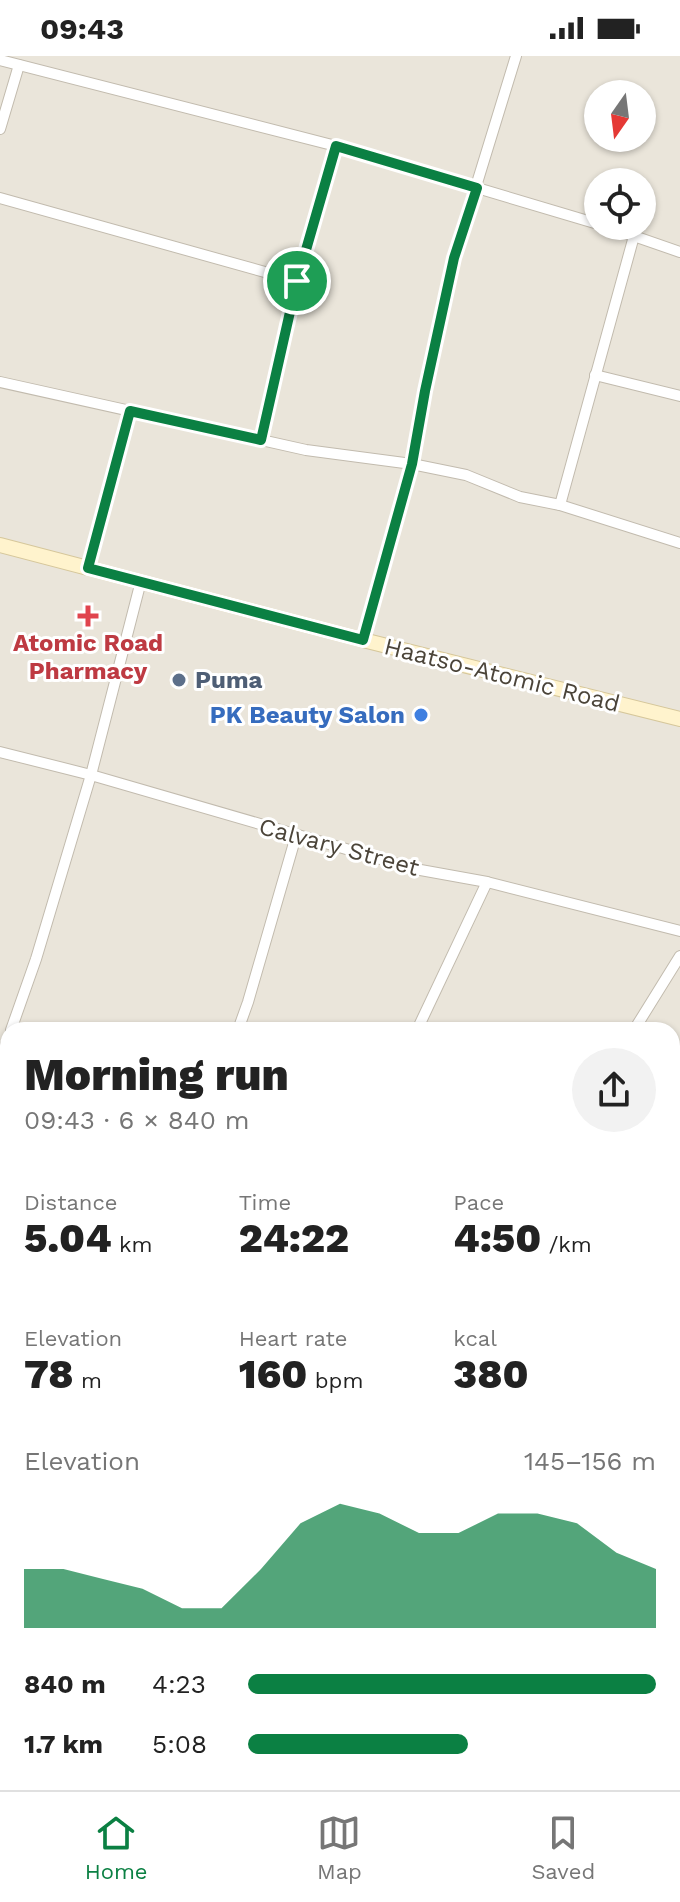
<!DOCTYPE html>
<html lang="en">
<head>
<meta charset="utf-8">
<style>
	body { margin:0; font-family:"Work Sans",sans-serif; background:#f2f2f2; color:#222; height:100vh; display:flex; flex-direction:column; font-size:30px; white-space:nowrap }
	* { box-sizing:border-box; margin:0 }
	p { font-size:26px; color:#767676 }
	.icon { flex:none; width:44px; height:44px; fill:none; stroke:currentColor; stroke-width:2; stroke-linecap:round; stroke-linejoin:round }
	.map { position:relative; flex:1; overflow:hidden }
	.sheet { position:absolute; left:0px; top:966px; width:680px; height:768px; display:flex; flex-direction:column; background:#fff; border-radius:24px 24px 0 0; box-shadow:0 2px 6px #0004 }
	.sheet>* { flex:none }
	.needle { width:52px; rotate:194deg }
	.tools { position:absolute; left:584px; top:24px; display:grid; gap:16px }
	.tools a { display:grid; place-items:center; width:72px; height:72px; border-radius:50%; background:#fff; box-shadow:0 2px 6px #0004; font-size:40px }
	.pin { position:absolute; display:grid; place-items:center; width:68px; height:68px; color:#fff; margin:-34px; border:4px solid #fff; border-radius:50%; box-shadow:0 2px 8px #0007 }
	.round { display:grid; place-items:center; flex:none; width:84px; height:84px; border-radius:42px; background:#f2f2f2 }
	.overview { display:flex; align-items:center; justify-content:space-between; height:136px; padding:0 24px }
	h1 { font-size:44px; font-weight:800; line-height:60px }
	.metrics { display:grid; grid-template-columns:repeat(3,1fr); gap:12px; height:136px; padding:8px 24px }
	.metrics div { display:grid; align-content:center }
	.metrics b { font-size:40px; font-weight:800 }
	.metrics small { font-size:22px; font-weight:400 }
	.metrics p { font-size:22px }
	.chart { height:224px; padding:16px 24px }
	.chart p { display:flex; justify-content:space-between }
	.chart svg { width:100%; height:144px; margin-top:8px; fill:#0b8043; opacity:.7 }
	ul { padding:0 24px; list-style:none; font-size:26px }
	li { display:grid; grid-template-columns:128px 96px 1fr; align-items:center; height:60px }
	li i { height:20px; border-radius:10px; background:#0b8043 }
	.status { display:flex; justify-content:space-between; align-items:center; height:56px; padding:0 40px; background:#fff; direction:ltr }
	.status svg { height:22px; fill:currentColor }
	.dock { display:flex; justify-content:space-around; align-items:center; height:112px; border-top:2px solid #e0e0e0; background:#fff; font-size:22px; color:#767676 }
	.dock a { display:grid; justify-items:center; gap:4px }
	.dock .current { color:#0b8043 }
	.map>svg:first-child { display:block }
</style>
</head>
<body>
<div class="status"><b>09:43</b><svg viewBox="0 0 49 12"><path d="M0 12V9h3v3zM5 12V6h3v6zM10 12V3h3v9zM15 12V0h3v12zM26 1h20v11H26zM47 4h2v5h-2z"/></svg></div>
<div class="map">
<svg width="680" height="1734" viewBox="0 0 680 1734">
	<rect width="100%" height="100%" fill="#f6f3ec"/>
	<!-- residential -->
	<g fill="#eae5da" fill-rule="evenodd">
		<path d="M 0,0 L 680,0 L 680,1213 L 672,1226 L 672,974 L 8,974 L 8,1530 L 0,1528 ZM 598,38 L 642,38 L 642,82 L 598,82 ZM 598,126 L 642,126 L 642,170 L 598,170 Z"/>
		<path d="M 672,1341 L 680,1345 L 680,1632 L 672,1641 Z"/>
		<path d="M 0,1650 L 8,1653 L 8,1726 L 166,1726 L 183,1734 L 0,1734 Z"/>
		<path d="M 358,1726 L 601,1726 L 595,1734 L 370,1734 Z"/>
	</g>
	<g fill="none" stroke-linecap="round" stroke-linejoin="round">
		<!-- stream -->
		<g stroke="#a9d4f2" stroke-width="4">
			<path d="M 672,1309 L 674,1306 L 680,1306"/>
			<path d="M 0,1364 L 8,1366"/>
			<path d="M 672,1599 L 680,1594"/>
			<path d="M 412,1734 L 416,1726"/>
		</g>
		<defs>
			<g id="minor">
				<path d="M 0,4 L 336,90 L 598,168"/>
				<path d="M 0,73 L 19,9"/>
				<path d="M 0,142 L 297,225"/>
				<path d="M 605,170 L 680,196"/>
				<path d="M 595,319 L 680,340"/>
				<path d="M 0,326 L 306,394 L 412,408 L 466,419 L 520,441 L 560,449 L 680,487"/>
				<path d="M 261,384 L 297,225 L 336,90"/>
				<path d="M 560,449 L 634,180"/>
				<path d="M 88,512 L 130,355"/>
				<path d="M 363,584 L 412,408 L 425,335 L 454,202 L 516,0"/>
				<path d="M 0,696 L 91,719 L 415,813 L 487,826 L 680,875"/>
				<path d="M 11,974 L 36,903 L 91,719 L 141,525"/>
				<path d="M 238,974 L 248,946 L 296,780"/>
				<path d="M 417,974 L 487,826"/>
				<path d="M 634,974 L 680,900"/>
				<path d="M 0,1004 L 8,983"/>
				<path d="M 0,1189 L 8,1193"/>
				<path d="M 0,1225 L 8,1205"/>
				<path d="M 0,1337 L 8,1340"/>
				<path d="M 672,1354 L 680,1361"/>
				<path d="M 0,1386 L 8,1386"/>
				<path d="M 672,1469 L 680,1476"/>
				<path d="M 672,1503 L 680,1498"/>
				<path d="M 0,1523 L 8,1526"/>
				<path d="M 343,1726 L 354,1734"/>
				<path d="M 56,1734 L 63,1726"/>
				<path d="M 244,1734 L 250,1726"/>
				<path d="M 405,1734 L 411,1726"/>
				<path d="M 486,1734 L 490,1726"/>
			</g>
			<path id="secondary" d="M 0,489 L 363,584 L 680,663"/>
		</defs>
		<!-- minor casing -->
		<use href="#minor" stroke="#c2bbae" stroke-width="12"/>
		<!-- secondary casing -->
		<use href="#secondary" stroke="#d6c79b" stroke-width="16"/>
		<!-- minor -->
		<use href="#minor" stroke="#fff" stroke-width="10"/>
		<!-- secondary -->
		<use href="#secondary" stroke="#fff3cd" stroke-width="14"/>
	</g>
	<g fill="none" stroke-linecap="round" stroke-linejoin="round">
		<defs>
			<path id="route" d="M 336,90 L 477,132 L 454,202 L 425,335 L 412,408 L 363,584 L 88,512 L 130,355 L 261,384 L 297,225 Z"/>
		</defs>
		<!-- route casing -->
		<use href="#route" stroke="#fff" stroke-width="16"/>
		<!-- route -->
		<use href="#route" stroke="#0b8043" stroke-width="10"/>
	</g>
	<!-- markers -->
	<path fill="#e0444e" stroke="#fff" stroke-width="3" d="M84 548h8v8h8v8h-8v8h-8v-8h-8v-8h8z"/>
	<circle fill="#5c6f8a" stroke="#fff" stroke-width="3" cx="179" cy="624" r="8"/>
	<circle fill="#3f7fe0" stroke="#fff" stroke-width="3" cx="421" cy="659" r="8"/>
	<g text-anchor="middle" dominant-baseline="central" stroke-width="6" stroke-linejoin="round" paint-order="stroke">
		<!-- health labels -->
		<g font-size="24" font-weight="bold" fill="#be3a42" stroke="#fff">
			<text x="88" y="587">Atomic Road<tspan x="88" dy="28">Pharmacy</tspan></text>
		</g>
		<!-- street labels -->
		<g font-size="24" fill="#4b4439" stroke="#fff">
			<text transform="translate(502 619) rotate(14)">Haatso-Atomic Road</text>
			<text transform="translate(339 791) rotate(15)">Calvary Street</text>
		</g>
		<!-- service labels -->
		<g font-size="24" font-weight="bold" fill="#4e5e75" stroke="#fff" text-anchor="start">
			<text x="195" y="624">Puma</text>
		</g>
		<!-- shop labels -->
		<g font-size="24" font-weight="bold" fill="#366cbe" stroke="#fff" text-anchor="end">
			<text x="405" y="659">PK Beauty Salon</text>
		</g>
	</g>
</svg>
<div class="tools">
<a><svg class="needle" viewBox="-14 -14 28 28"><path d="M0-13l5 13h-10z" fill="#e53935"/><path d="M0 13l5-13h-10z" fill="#767676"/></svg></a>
<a><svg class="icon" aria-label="locate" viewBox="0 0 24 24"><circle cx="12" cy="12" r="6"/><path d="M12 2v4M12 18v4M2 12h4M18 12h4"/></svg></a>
</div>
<div class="pin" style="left:297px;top:225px;background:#1e9e55"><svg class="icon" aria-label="arrive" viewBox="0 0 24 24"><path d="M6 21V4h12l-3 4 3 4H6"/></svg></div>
<section class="sheet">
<div class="overview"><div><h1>Morning run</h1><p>09:43 · 6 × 840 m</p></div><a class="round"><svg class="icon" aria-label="share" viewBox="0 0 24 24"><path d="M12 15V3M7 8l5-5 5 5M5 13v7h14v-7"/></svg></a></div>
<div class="metrics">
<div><p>Distance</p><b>5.04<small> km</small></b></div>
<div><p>Time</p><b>24:22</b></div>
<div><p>Pace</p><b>4:50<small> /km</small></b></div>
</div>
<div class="metrics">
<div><p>Elevation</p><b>78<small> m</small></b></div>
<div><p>Heart rate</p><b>160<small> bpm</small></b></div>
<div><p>kcal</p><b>380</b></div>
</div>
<div class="chart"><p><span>Elevation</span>145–156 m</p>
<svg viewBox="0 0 160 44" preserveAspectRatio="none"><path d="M0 44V26L10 26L20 29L30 32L40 38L50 38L60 26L70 12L80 6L90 9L100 15L110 15L120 9L130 9L140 12L150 21L160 26V44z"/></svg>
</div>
<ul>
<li><b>840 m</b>4:23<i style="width:100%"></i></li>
<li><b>1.7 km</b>5:08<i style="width:54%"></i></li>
</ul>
</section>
</div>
<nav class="dock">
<a class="current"><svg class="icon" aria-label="home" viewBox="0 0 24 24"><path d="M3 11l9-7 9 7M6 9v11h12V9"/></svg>Home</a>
<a><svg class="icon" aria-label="map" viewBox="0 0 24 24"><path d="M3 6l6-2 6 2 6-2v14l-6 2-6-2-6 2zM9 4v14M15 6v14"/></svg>Map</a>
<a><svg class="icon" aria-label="saved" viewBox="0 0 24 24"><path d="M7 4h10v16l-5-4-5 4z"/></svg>Saved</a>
</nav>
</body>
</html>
